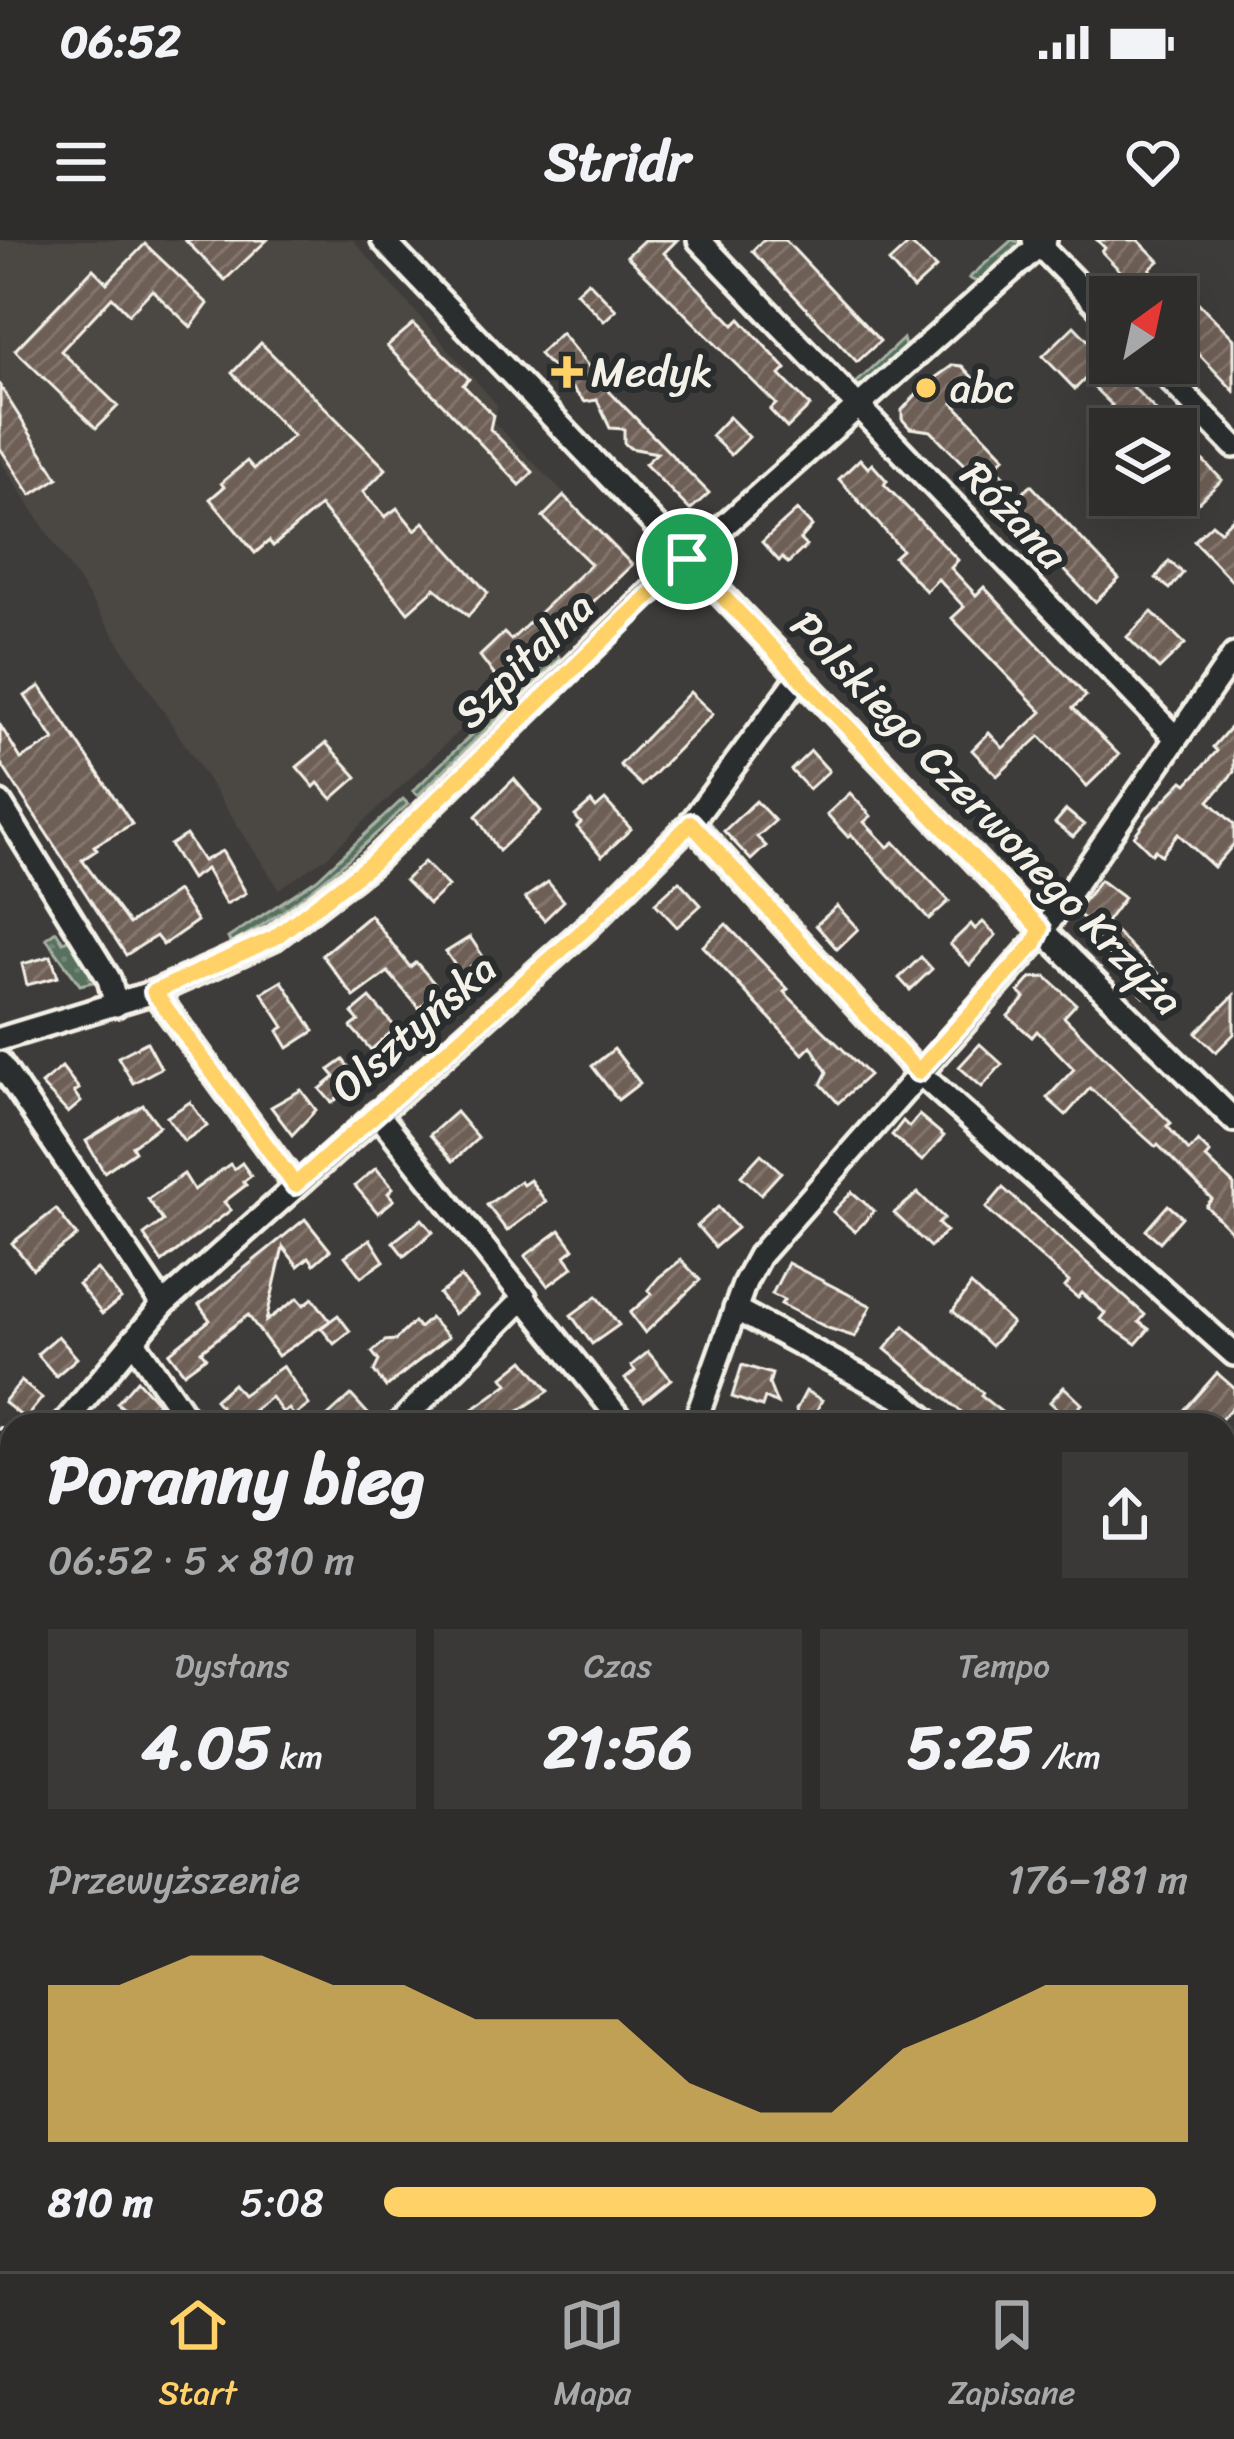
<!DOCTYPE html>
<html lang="pl">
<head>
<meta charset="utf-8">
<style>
	body { margin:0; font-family:Sriracha,sans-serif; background:#3a3938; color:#f1f3f6; height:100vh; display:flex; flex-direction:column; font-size:45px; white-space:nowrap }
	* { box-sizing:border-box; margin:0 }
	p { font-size:39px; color:#a7a8a9 }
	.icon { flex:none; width:66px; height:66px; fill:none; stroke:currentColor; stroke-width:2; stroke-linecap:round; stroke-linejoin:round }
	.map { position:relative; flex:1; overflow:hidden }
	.drawer { position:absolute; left:0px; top:1173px; width:1236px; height:858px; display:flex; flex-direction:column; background:#2e2d2c; border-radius:36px 36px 0 0; box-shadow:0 12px 48px #0002,0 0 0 3px #494948 }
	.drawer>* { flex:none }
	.needle { width:78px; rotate:33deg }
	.tools { position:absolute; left:1089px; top:36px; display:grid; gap:24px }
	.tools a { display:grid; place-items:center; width:108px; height:108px; border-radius:0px; background:#2e2d2c; box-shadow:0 12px 48px #0002,0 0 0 3px #494948; font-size:60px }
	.pin { position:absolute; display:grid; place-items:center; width:102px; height:102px; color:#fff; margin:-51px; border:6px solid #fff; border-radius:50%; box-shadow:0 3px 12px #0007 }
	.round { display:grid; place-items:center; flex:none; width:126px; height:126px; border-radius:0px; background:#3a3938 }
	.summary { display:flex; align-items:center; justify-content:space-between; height:204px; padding:0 48px }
	h1 { font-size:66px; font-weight:700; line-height:90px }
	.metrics { display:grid; grid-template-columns:repeat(3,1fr); gap:18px; height:204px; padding:12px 48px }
	.metrics div { display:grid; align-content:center; border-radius:0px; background:#3a3938; text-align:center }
	.metrics b { font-size:60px; font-weight:700 }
	.metrics small { font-size:33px; font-weight:400 }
	.metrics p { font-size:33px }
	.chart { height:336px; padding:24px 48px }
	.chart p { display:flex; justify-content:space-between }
	.chart svg { width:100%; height:216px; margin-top:12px; fill:#ffd166; opacity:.7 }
	ul { padding:0 48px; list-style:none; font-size:39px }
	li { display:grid; grid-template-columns:192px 144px 1fr; align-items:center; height:90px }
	li i { height:30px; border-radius:15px; background:#ffd166 }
	.status { display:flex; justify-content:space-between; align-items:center; height:84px; padding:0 60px; background:#2e2d2c; direction:ltr }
	.status svg { height:33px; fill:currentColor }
	header { display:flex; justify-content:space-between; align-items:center; height:156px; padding:0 48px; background:#2e2d2c; font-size:54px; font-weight:700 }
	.dock { display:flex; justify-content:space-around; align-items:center; height:168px; border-top:3px solid #494948; background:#2e2d2c; font-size:33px; color:#a7a8a9 }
	.dock a { display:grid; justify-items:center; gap:6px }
	.dock .on { color:#ffd166 }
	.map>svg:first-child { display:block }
</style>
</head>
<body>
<div class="status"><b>06:52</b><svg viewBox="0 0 49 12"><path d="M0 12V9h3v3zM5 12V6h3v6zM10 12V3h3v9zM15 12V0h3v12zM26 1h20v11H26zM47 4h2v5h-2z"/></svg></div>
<header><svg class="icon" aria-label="menu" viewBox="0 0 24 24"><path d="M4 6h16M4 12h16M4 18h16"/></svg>Stridr<svg class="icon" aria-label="heart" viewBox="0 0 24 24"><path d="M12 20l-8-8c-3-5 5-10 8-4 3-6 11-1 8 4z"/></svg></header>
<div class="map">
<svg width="1234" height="2031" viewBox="0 0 1234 2031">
	<defs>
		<pattern id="grass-dots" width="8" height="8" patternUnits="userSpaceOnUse" patternTransform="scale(3)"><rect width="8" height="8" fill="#58715f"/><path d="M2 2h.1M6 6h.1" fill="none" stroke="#718676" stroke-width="1.8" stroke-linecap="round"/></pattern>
		<pattern id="building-hatch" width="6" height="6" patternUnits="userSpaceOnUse" patternTransform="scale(3)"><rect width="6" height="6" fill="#6e5e56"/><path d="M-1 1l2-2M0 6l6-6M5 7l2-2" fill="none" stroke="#83766e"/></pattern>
	</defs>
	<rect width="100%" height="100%" fill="#3e3c3a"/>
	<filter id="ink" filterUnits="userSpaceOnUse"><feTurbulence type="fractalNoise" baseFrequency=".00833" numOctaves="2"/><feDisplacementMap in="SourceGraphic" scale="24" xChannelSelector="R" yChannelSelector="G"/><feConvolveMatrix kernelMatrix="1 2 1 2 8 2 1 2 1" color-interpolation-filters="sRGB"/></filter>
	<g filter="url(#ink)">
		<!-- built -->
		<path fill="#4c4642" d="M 0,0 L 353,0 L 497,165 L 494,183 L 635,324 L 327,617 L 279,649 L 0,220 Z"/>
		<!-- grass -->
		<g fill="url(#grass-dots)" stroke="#a6b1a4" stroke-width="3">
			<path d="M 1012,0 L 1023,3 L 980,44 L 969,38 Z"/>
			<path d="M 903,99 L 906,110 L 864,148 L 851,148 Z"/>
			<path d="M 556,413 L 560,418 L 418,555 L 413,551 Z"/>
			<path d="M 403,559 L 408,564 C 352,617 299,666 231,704 L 228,698 L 317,639 Z"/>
			<path d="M 56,691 L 63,702 L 72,698 L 97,741 L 80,745 L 46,698 Z"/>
			<path d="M 504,2019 L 614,2019 L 601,2031 L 491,2031 Z"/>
		</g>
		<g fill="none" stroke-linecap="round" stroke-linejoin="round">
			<!-- stream -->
			<g stroke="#90a1a1" stroke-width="6">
				<path d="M 1224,1614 L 1234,1613"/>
				<path d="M 561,2031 L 574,2019"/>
			</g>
		</g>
		<!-- building -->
		<g fill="url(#building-hatch)" stroke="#f4f1e8" stroke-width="3">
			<path d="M 185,0 L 267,0 L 225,40 Z"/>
			<path d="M 644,0 L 677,0 L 664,13 L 734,85 L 740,79 L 786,129 L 780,135 L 810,166 L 787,188 L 770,170 L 776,164 L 627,16 Z"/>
			<path d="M 763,0 L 785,0 L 880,101 L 857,122 L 752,11 Z"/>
			<path d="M 1097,0 L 1138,0 L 1159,21 L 1150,29 L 1176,57 L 1145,57 L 1102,12 L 1105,8 Z"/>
			<path d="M 910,3 L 936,28 L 913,49 L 889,22 Z"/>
			<path d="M 145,4 L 208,64 L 191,87 L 152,50 L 129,74 L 112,57 L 61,111 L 118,166 L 96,188 L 15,110 L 93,29 L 107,43 Z"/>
			<path d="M 588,41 L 616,70 L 604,81 L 576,52 Z"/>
			<path d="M 1184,48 L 1234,99 L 1234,151 L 1176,90 L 1176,56 Z"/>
			<path d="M 413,84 L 469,139 L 463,145 L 493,175 L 490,189 L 533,232 L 520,245 L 387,106 Z"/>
			<path d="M 1074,86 L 1164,179 L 1154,189 L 1112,189 L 1100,177 L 1112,165 L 1085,139 L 1075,149 L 1043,116 Z"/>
			<path d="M 561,93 L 606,148 L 709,253 L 690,270 L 645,224 L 657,213 L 630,208 L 624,203 L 624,189 L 610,188 L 597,160 L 585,162 L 539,114 Z"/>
			<path d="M 261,103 L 386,229 L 363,252 L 385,277 L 397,268 L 415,290 L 424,282 L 488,353 L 468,376 L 435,348 L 408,372 L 320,266 L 273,306 L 269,301 L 255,313 L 210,259 L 224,247 L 221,243 L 247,221 L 254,229 L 293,196 L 232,133 Z"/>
			<path d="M 953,125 L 962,126 L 974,139 L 953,163 L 1005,217 L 995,226 L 1021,254 L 1031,245 L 1119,339 L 1095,362 L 1006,269 L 1008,266 L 982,239 L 980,241 L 931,191 L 910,188 L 902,179 L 902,170 L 924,146 Z"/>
			<path d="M 0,146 L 58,238 L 31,255 L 0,208 Z"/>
			<path d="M 729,177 L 749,197 L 731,215 L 711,196 Z"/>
			<path d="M 1190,207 L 1222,240 L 1190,270 L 1176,255 L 1176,220 Z"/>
			<path d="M 860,219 L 868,228 L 872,224 L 887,241 L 884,244 L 958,320 L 951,328 L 976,355 L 984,347 L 1086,456 L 1073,468 L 1119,515 L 1087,546 L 1040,496 L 997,536 L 972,510 L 989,493 L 1003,508 L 1042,472 L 952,378 L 964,367 L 938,339 L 926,351 L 894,317 L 902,310 L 839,239 Z"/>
			<path d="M 564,256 L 632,325 L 503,447 L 480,416 L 504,393 L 511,400 L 591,324 L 543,277 Z"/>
			<path d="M 797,270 L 812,286 L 800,300 L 806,306 L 788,323 L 782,318 L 779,321 L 762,302 Z"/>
			<path d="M 1234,277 L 1234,343 L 1194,301 L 1212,284 L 1220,291 Z"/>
			<path d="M 1169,321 L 1183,333 L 1170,349 L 1156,338 Z"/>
			<path d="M 1152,372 L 1185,404 L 1159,429 L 1127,397 Z"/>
			<path d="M 40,446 L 132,584 L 94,606 L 97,610 L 82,620 L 129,684 L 177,651 L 197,681 L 163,705 L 156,696 L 126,715 L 0,522 L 0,485 L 21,519 L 54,500 L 25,456 Z"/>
			<path d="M 690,452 L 713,474 L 642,546 L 620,525 Z"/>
			<path d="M 1234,483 L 1234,532 L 1209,561 L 1234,584 L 1234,604 L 1214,627 L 1178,594 L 1161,615 L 1155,610 L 1152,614 L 1134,596 L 1149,576 L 1183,541 L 1187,544 L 1217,511 L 1213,507 Z"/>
			<path d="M 326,503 L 357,537 L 332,559 L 318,543 L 314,547 L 297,527 Z"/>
			<path d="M 811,511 L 829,531 L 809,549 L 791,530 Z"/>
			<path d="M 514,539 L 541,571 L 499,611 L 476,576 Z"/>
			<path d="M 850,553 L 871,576 L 864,582 L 888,607 L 894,602 L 949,661 L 929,679 L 851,594 L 848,597 L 827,574 Z"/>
			<path d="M 605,560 L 631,589 L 602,616 L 577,587 L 581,583 L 575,576 L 591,562 L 596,568 Z"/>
			<path d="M 756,561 L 775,581 L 757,597 L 766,606 L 751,620 L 724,591 Z"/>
			<path d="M 1066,570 L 1084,585 L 1073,597 L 1055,583 Z"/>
			<path d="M 186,595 L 203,621 L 222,611 L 246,653 L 226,664 L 206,629 L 191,639 L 170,605 Z"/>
			<path d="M 424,622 L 448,646 L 429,664 L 405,640 Z"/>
			<path d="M 1100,640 L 1124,658 L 1106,682 L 1163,739 L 1145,757 L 1126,738 L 1129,734 L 1090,699 L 1098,689 L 1075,672 Z"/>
			<path d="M 679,641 L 701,665 L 677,687 L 655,663 Z"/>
			<path d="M 548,642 L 564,661 L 544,680 L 525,658 Z"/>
			<path d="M 837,666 L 858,689 L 837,709 L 816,685 Z"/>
			<path d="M 370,675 L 410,727 L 416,722 L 440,750 L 419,768 L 388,732 L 354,757 L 322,715 Z"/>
			<path d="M 983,682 L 996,695 L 970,725 L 950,704 L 971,684 L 975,689 Z"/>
			<path d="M 726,684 L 788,749 L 784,752 L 869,835 L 838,863 L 821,844 L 827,832 L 811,806 L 803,814 L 703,706 Z"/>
			<path d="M 470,697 L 484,718 L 460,733 L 446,712 Z"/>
			<path d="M 51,716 L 58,737 L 27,745 L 22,724 Z"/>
			<path d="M 921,717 L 932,729 L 910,750 L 899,738 Z"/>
			<path d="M 1046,737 L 1076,764 L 1064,777 L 1171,883 L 1167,886 L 1189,911 L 1198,901 L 1210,913 L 1206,918 L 1234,945 L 1234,994 L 1206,966 L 1212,959 L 1158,905 L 1156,907 L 1090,848 L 1066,875 L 1047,858 L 1074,829 L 1037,791 L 1032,797 L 1008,776 L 1025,758 L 1019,752 L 1031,738 Z"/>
			<path d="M 282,741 L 314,791 L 288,808 L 278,791 L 284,787 L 262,753 Z"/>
			<path d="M 1234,755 L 1234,794 L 1216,812 L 1196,793 Z"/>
			<path d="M 370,758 L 396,788 L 371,810 L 351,787 L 359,781 L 352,773 Z"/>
			<path d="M 147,802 L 161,828 L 133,843 L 118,817 Z"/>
			<path d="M 980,804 L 1002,824 L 982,847 L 959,827 Z"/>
			<path d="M 614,809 L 640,843 L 618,860 L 592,826 Z"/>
			<path d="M 343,820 L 359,840 L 332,863 L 320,849 L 335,837 L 329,830 Z"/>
			<path d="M 62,827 L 79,849 L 74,852 L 81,862 L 68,873 L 41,844 Z"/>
			<path d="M 301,850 L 316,870 L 292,895 L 271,867 Z"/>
			<path d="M 190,862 L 207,886 L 184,901 L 167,877 Z"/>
			<path d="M 143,865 L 159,886 L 132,906 L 135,911 L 104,932 L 86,901 Z"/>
			<path d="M 456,872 L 478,898 L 453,921 L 430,895 Z"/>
			<path d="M 919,875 L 944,896 L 922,921 L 892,895 L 903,881 L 909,887 Z"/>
			<path d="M 761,914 L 781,932 L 761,954 L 741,936 Z"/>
			<path d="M 242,923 L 251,936 L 243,942 L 246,945 L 224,962 L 231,970 L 162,1022 L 144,995 L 163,981 L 148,959 L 184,934 L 194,950 L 230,924 L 234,929 Z"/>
			<path d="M 376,928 L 393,948 L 388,953 L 394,960 L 378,973 L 355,946 Z"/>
			<path d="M 530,940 L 546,962 L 507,991 L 487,965 L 520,941 L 523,945 Z"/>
			<path d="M 1003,948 L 1145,1075 L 1139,1082 L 1149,1089 L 1136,1104 L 1100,1079 L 1105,1073 L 1082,1053 L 1078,1058 L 1065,1047 L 1069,1042 L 986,968 Z"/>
			<path d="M 852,952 L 874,971 L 855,992 L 833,972 Z"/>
			<path d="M 918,953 L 944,978 L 938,984 L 946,991 L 930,1007 L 894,973 Z"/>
			<path d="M 1168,965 L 1182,977 L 1160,1002 L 1146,990 Z"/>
			<path d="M 718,967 L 737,988 L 715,1007 L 697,986 Z"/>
			<path d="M 56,969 L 77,996 L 33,1029 L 12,1003 Z"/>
			<path d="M 305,979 L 330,1010 L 314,1024 L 309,1017 L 298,1026 L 283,1007 L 266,1081 L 298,1058 L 304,1065 L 313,1058 L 330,1081 L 338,1075 L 350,1091 L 334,1104 L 321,1088 L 330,1081 L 278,1116 L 248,1075 L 201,1111 L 206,1117 L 184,1133 L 169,1113 L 210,1080 L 199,1065 Z"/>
			<path d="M 422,979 L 433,992 L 404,1016 L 393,1002 Z"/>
			<path d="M 560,990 L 574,1009 L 565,1016 L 573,1027 L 548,1046 L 525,1016 Z"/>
			<path d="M 370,999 L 384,1021 L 361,1037 L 345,1016 Z"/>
			<path d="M 681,1020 L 700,1040 L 645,1093 L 630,1073 L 652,1054 L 648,1050 L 659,1037 Z"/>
			<path d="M 788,1023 L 871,1066 L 855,1097 L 828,1088 L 781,1064 L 784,1060 L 772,1054 Z"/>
			<path d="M 97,1029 L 121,1059 L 102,1074 L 78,1044 Z"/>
			<path d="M 461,1037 L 477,1057 L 454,1074 L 439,1054 Z"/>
			<path d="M 971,1045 L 1012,1083 L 991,1106 L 953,1071 Z"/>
			<path d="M 597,1056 L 619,1085 L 592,1104 L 571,1075 Z"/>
			<path d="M 430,1078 L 448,1097 L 386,1147 L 374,1131 L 379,1121 L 372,1112 L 385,1101 L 395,1100 L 414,1082 L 419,1088 Z"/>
			<path d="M 904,1086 L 983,1153 L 981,1156 L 1018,1185 L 977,1185 L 885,1109 Z"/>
			<path d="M 58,1096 L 77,1118 L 56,1136 L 37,1114 Z"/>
			<path d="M 648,1112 L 671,1139 L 644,1161 L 625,1139 L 635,1131 L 631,1126 Z"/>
			<path d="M 524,1120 L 549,1151 L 497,1185 L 451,1185 L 508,1144 L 503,1137 Z"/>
			<path d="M 742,1125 L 772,1134 L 769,1144 L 777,1164 L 765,1158 L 762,1167 L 732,1157 Z"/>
			<path d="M 283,1126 L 309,1165 L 294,1176 L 289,1169 L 283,1173 L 271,1157 L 244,1178 L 240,1173 L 232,1180 L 215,1160 L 233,1144 L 242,1155 Z"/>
			<path d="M 1217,1133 L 1234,1148 L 1234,1165 L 1216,1185 L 1171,1185 Z"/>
			<path d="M 137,1140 L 158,1163 L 141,1183 L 117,1163 Z"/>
			<path d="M 21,1141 L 42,1158 L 25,1179 L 4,1162 Z"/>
			<path d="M 1064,1147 L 1082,1164 L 1068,1179 L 1050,1162 Z"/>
			<path d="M 806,1151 L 822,1160 L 809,1185 L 799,1185 L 796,1170 Z"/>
			<path d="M 351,1155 L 369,1175 L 358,1185 L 318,1185 Z"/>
		</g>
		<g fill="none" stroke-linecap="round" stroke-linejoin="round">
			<defs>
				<g id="minor">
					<path d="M 383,0 L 1041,689 L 1234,880"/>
					<path d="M 699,0 L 1175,497"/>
					<path d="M 1034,0 L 1110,78"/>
					<path d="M 1154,123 L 1234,206"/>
					<path d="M 0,563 L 109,739 L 116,765"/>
					<path d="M 691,583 L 918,832 L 1234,1114"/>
					<path d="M 154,752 L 295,945"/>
					<path d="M 0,799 L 154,752 L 216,725 L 274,698 L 372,623 L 650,352 L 1045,0"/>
					<path d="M 0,823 L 163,1065"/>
					<path d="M 377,873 L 625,1185"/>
					<path d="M 735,1069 L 899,1157 L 932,1185"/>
					<path d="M 133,1100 L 191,1185"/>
					<path d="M 63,1185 L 163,1065 L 587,687 L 691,583 L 800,436"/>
					<path d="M 398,1185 L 525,1057"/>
					<path d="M 694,1185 L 745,1042 L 759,1016 L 1034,704 L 1234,415"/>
					<path d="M 0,1201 L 12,1218"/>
					<path d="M 1224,1243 L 1234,1232"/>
					<path d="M 0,1271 L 12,1254"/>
					<path d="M 1224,1639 L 1234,1640"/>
					<path d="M 0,1661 L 12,1678"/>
					<path d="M 0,1907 L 12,1897"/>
					<path d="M 1224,1915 L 1234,1927"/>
					<path d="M 1224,1977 L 1234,1967"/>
					<path d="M 266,2019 L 275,2031"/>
					<path d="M 963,2019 L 975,2031"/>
					<path d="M 445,2031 L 456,2019"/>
					<path d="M 1167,2031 L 1180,2019"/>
				</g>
			</defs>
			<!-- minor casing -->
			<use href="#minor" stroke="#f4f1e8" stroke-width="30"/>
			<!-- minor -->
			<use href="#minor" stroke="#2a2d2e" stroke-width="21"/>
		</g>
	</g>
	<g fill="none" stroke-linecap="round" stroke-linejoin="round" filter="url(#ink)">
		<defs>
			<path id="route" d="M 687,319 L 1041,689 L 1034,704 L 918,832 L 691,583 L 587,687 L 295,945 L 154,752 L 274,698 L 372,623 Z"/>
		</defs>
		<!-- route casing -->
		<use href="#route" stroke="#fff" stroke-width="24"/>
		<!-- route -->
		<use href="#route" stroke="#ffd166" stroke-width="15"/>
	</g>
	<!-- markers -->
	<g fill="#ffd166" stroke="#2a2d2e" stroke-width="4.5">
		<path d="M561 114h12v12h12v12h-12v12h-12v-12h-12v-12h12z"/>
		<circle cx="926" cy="148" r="12"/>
	</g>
	<g text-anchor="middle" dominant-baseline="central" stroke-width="12" stroke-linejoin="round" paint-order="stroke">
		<!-- poi labels -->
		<g font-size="42" fill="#f4f1e8" stroke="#2a2d2e" text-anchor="start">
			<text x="591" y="132">Medyk</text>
			<text x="950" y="148">abc</text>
		</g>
		<!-- street labels -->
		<g font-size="42" fill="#f4f1e8" stroke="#2a2d2e">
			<text transform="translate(1014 275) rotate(46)">Różana</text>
			<text transform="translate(524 420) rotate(-44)">Szpitalna</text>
			<text transform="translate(987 573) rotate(46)">Polskiego Czerwonego Krzyża</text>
			<text transform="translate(414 788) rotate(-41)">Olsztyńska</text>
		</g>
	</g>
</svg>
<div class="tools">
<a><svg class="needle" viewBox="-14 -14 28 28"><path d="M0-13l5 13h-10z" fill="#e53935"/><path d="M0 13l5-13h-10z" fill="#a7a8a9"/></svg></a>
<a><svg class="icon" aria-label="layers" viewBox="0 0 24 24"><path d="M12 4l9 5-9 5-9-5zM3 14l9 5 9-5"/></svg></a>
</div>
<div class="pin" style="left:687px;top:319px;background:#1e9e55"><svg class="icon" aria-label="arrive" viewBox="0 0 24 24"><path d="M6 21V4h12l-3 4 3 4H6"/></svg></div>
<section class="drawer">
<div class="summary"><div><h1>Poranny bieg</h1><p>06:52 · 5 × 810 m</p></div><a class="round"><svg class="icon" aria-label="share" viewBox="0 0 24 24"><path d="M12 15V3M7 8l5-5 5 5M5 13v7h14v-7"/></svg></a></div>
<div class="metrics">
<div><p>Dystans</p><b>4.05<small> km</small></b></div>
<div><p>Czas</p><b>21:56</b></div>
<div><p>Tempo</p><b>5:25<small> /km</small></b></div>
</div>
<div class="chart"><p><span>Przewyższenie</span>176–181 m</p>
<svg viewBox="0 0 160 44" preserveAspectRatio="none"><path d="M0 44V12L10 12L20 6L30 6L40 12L50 12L60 19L70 19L80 19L90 32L100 38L110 38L120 25L130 19L140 12L150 12L160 12V44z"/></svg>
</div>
<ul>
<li><b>810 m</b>5:08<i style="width:96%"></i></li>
</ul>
</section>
</div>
<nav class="dock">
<a class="on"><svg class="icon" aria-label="home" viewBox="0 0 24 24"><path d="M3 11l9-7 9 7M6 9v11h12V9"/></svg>Start</a>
<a><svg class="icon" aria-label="map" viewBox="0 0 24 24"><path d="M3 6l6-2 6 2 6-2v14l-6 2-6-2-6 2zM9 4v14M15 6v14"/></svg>Mapa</a>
<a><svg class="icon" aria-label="saved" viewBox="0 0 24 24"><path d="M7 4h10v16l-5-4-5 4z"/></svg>Zapisane</a>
</nav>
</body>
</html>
